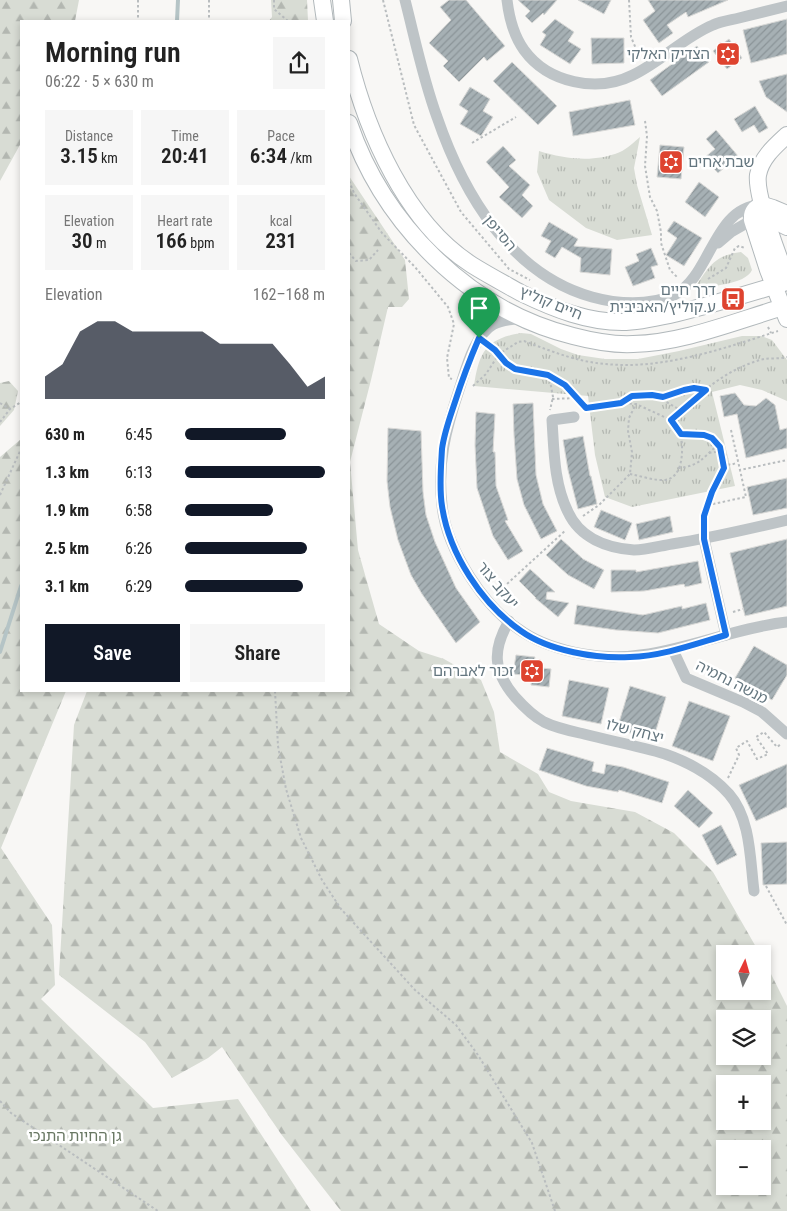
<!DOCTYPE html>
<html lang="en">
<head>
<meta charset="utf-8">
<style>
	body { margin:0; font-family:"Roboto Condensed","Noto Sans Hebrew",sans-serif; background:#f6f6f6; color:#222; height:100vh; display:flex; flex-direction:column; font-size:19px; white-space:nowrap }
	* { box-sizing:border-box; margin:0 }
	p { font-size:16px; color:#767676 }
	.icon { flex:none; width:28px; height:28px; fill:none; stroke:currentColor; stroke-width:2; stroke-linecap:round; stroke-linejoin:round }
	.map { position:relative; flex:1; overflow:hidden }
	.sheet { position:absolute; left:20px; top:20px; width:330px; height:672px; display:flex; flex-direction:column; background:#fff; border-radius:0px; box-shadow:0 2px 8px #0003 }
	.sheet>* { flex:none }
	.needle { width:32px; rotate:5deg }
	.controls { position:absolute; left:716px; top:945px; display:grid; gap:10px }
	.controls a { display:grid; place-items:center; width:55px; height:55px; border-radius:0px; background:#fff; box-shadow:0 2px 8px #0003; font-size:25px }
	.pin { position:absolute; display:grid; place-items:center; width:42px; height:42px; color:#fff; margin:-51px -21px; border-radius:50% 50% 50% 0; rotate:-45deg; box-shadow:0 0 5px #0007 }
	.pin .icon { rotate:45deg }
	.round { display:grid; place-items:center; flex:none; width:52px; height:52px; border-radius:0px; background:#f6f6f6 }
	.overview { display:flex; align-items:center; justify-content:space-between; height:85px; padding:0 25px }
	h1 { font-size:28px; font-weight:600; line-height:38px }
	.metrics { display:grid; grid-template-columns:repeat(3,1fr); gap:8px; height:85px; padding:5px 25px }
	.metrics div { display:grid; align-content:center; border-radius:0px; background:#f6f6f6; text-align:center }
	.metrics b { font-size:21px; font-weight:600 }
	.metrics small { font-size:14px; font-weight:400 }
	.metrics p { font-size:14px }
	.chart { height:140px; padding:10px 25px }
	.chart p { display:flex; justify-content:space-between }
	.chart svg { width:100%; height:90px; margin-top:5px; fill:#111827; opacity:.7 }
	.cta { display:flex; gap:10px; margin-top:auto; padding:10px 25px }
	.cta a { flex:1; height:58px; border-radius:0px; background:#111827; color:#fff; font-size:20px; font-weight:600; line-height:58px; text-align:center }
	.cta a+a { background:#f6f6f6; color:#222 }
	ul { padding:0 25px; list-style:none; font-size:16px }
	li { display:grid; grid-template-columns:80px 60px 1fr; align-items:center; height:38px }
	li i { height:12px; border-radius:6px; background:#111827 }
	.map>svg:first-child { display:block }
</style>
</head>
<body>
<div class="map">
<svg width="787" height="1211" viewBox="0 0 787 1211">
	<defs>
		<pattern id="grass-tufts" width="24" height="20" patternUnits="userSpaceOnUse" patternTransform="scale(1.25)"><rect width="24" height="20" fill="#d8dcd4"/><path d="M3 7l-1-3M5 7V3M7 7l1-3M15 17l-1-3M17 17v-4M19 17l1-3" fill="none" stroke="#b3b7b1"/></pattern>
		<pattern id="forest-firs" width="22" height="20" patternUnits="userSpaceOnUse" patternTransform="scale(1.25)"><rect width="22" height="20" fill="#d8dcd4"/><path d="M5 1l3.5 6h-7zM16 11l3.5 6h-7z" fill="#b3b7b1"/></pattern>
		<pattern id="building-hatch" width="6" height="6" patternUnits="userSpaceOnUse" patternTransform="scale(1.25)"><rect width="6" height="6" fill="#a6b0b4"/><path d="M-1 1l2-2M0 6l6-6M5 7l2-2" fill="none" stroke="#8b9498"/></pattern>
	</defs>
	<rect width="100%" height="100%" fill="#f8f7f5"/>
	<!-- grass -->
	<g fill="url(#grass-tufts)">
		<path d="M 640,137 L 634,168 L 637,185 L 652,235 L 617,240 L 586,228 L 549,200 L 537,172 L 539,151 C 565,159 594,163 620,152 C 627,149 634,142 640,137 Z"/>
		<path d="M 741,252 L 748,258 L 752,270 C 745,285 709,286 694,289 C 708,268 714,255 741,252 Z"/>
		<path d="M 521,333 L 531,334 L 561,349 L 578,355 L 605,359 L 638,359 L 679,351 L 742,336 L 761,336 L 772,340 L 787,360 L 787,401 L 762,390 L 740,385 L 712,392 L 735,486 L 632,507 L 605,497 L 595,455 L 588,396 L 474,386 C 479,352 486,339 521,333 Z"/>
	</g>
	<!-- forest -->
	<g fill="url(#forest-firs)" fill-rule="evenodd">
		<path d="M 0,0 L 79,0 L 75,21 L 21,21 L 21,143 L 0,181 Z"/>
		<path d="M 271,0 L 307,0 L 308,21 L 269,21 L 272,17 Z"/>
		<path d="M 349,176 L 405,260 L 409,299 L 402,307 L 388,307 L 371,380 L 350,462 L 358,550 L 379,624 L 419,651 L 444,659 L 481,680 L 494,712 L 500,752 L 538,774 L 549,792 L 571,801 L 635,812 L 674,833 L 713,872 L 760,954 L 725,954 L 725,991 L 762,991 L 763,958 L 787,1006 L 787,1211 L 341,1211 L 281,1134 L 222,1047 L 208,1058 L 172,1078 L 145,1042 L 59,975 L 74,725 L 87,691 L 349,691 ZM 725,1019 L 762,1019 L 762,1056 L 725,1056 ZM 725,1084 L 762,1084 L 762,1121 L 725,1121 ZM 725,1149 L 762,1149 L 762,1186 L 725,1186 Z"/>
		<path d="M 9,381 L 18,391 L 14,410 L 0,426 L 0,383 Z"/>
		<path d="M 21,439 L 21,691 L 66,691 L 1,848 L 52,925 L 55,985 L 41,999 L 153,1108 L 238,1099 L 311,1211 L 0,1211 L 0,457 Z"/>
	</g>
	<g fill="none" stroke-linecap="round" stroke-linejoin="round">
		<!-- stream -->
		<g stroke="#b5c4c6" stroke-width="4">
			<path d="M 177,21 L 178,0"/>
			<path d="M 0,652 L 21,586"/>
		</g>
	</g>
	<!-- building -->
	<g fill="url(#building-hatch)" stroke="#d9d9d7">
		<path d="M 449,0 L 466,0 L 505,46 L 487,61 L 484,57 L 459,82 L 443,66 L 448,61 L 429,43 L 451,20 L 440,7 Z"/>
		<path d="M 518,0 L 557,0 L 544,15 L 543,13 L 532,23 L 525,16 L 530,11 Z"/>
		<path d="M 578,0 L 611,0 L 604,14 Z"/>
		<path d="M 648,0 L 728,0 L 688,17 L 686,12 L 667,25 L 673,33 L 659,43 L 643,20 L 655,11 Z"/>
		<path d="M 555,19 L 574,32 L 568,41 L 581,49 L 570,64 L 540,45 L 546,35 L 542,32 Z"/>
		<path d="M 787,19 L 787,54 L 751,63 L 743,30 Z"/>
		<path d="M 591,38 L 624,38 L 624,63 L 592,64 Z"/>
		<path d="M 729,39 L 742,58 L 727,69 L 713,51 Z"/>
		<path d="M 697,46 L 709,62 L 662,96 L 650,80 Z"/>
		<path d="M 512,62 L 557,106 L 538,125 L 493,81 Z"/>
		<path d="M 787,74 L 787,112 L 766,97 L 759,81 Z"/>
		<path d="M 470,87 L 490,99 L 483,111 L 493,117 L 481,136 L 460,124 L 468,111 L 459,105 Z"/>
		<path d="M 630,100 L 635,125 L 573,136 L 569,112 Z"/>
		<path d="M 755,106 L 768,128 L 759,133 L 754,125 L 742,132 L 734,119 Z"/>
		<path d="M 716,130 L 738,156 L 718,173 L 704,158 L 715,149 L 706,139 Z"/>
		<path d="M 660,145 L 684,147 L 681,179 L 657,177 Z"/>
		<path d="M 503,146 L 516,160 L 509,166 L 530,185 L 522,195 L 533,206 L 522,218 L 499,197 L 509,187 L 486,162 Z"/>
		<path d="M 699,182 L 719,197 L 705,217 L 685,202 Z"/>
		<path d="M 674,221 L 702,238 L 684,266 L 666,255 L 677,238 L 667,231 Z"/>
		<path d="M 549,222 L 578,239 L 574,246 L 612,249 L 610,275 L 580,272 L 581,258 L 562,247 L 555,258 L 545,252 L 551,241 L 541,236 Z"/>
		<path d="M 651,248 L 658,265 L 651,267 L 655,278 L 633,286 L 625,267 L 639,261 L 636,254 Z"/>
		<path d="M 735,393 L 744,405 L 756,406 L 766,398 L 775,405 L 780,430 L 787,428 L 787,448 L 746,458 L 737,414 L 724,417 L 720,396 Z"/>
		<path d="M 533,403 L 536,475 L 543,504 L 557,531 L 541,539 L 524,505 L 517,479 L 514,435 L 513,404 Z"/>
		<path d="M 476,412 L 495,414 L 493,452 L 495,452 L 496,486 L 508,520 L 505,521 L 523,551 L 508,560 L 493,536 L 477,488 L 475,445 Z"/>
		<path d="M 388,428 L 421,431 L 423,492 L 426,515 L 435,542 L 456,588 L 480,622 L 456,643 L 422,594 L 411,575 L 398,540 L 390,507 L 387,481 Z"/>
		<path d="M 583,436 L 590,476 L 591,476 L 597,504 L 578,509 L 568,470 L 563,440 Z"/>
		<path d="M 787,478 L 787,508 L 753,515 L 747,487 Z"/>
		<path d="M 601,510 L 632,523 L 625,540 L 594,527 Z"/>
		<path d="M 670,516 L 673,532 L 639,540 L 636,524 Z"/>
		<path d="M 561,539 L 583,559 L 604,570 L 594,589 L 568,575 L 546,555 Z"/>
		<path d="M 787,539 L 787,606 L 745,616 L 730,553 Z"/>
		<path d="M 698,561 L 702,583 L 685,587 L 684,584 L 644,591 L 611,592 L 611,570 L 636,570 L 636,572 Z"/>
		<path d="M 530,569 L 555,592 L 547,592 L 546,599 L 569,603 L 558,617 L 535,598 L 536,598 L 519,581 Z"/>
		<path d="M 706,603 L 710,620 L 658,633 L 616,630 L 574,624 L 577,605 L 643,615 L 682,606 L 682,609 Z"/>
		<path d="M 754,646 L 787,665 L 787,675 L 772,700 L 735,678 Z"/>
		<path d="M 516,655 L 535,657 L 533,667 L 551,669 L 549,687 L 531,685 L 532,676 L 513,674 Z"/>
		<path d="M 569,680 L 609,688 L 601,724 L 562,716 Z"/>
		<path d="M 630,686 L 666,697 L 653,740 L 617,729 Z"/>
		<path d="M 689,701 L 730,716 L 713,761 L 672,746 Z"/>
		<path d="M 547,748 L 594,762 L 592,771 L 604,774 L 606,764 L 623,767 L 669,782 L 662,803 L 619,790 L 618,792 L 586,786 L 539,770 Z"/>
		<path d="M 787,764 L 787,807 L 756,821 L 739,785 Z"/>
		<path d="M 688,790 L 713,813 L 699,828 L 674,806 Z"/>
		<path d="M 721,825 L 737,855 L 717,865 L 702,835 Z"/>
		<path d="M 787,842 L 787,884 L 763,885 L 761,843 Z"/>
	</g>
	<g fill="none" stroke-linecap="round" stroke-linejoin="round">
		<defs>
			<g id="secondary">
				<path d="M 322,0 L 325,21"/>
				<path d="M 341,0 L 343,21"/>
				<path d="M 349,59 C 367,132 406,223 472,265 C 488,275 505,284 521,293 C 554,309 589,323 626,322 C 643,321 661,317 678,313 C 715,304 751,293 787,282"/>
				<path d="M 349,123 C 383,223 468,310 573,336 C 592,341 613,345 633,344 C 684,343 738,320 787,306"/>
				<path d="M 787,135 C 775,146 761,158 758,175 C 755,194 779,258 787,279"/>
				<path d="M 763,205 C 755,207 751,212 752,220 L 768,270 L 787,319"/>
				<path d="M 763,205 L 773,208 L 787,214"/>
				<path d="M 761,218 L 773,220 L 787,227"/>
			</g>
		</defs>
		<!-- secondary casing -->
		<use href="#secondary" stroke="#b1b8bb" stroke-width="18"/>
		<!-- path -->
		<g stroke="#b9bdbf" stroke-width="2" stroke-dasharray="2.5 2.5" stroke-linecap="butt">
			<path d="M 138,0 L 138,21"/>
			<path d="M 209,0 L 209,21"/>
			<path d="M 274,0 L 274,9 L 288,21"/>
			<path d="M 383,0 L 414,125 L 461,212 L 509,269 L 530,280"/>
			<path d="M 629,0 L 631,37 L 640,58"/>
			<path d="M 645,121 L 647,136 L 645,166 L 650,197 L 657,211 L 661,232 L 661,243 L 670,270 L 678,278"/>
			<path d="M 472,143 L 516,117"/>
			<path d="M 349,181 L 354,193 L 382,233 L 415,267 L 448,307 L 454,324 L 447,358 L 449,378 L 452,379"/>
			<path d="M 349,253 L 356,261 L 369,260 L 378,250"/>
			<path d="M 708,279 L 726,268 L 735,248 L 739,246 L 745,248"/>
			<path d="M 768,327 L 771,333"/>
			<path d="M 488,344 C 497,351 503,363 514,368 C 524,373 538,370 548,375 C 564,381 575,396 586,408 L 621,403 L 636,404 L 671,420 L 681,434 L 704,435 L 712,438 L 721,447 L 724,468 L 712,492 L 704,516 L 704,526"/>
			<path d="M 549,375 L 553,397 L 550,410"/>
			<path d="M 473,386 L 486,374 L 499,354 L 518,342 L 524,341 C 551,351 577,362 606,364 C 663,370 725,348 778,331"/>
			<path d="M 658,397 L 680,410"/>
			<path d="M 552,399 L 577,398"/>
			<path d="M 0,403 L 10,409"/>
			<path d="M 622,403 L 632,396 L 652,395 L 663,397 L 684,390 L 694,388 L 706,389"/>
			<path d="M 671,420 C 697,395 727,368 764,359 C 771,358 779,359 787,357"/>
			<path d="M 0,422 L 10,409 L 21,402"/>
			<path d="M 731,430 L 740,470"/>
			<path d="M 709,453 L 721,451"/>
			<path d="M 723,463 L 731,465 L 736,463"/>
			<path d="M 678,468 C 700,466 702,458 718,445"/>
			<path d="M 630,474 C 641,476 655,481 666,480 C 684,476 683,449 681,435"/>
			<path d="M 0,495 L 21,449"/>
			<path d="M 708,505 L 746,497 L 740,470 L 787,460"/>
			<path d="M 583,516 L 599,505 L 630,474 L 632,452 L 628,431 L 629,418 L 636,404"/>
			<path d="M 496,594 L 566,530"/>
			<path d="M 733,612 L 743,609"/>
			<path d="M 275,691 L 278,746 L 286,789 L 301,838 L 322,880 L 341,909 L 415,990 L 456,1025 L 478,1055 L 532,1143 L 555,1211"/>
			<path d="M 728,778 L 739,755 L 736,748 L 747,741 L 757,759 L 768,754 L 756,737 L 764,732 L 777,747 L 781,744"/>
			<path d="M 766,886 L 787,925"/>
			<path d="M 0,1101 L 11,1113 L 158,1211"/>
		</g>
		<!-- street -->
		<g stroke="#bec4c7" stroke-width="11">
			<path d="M 405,0 C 415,39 423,79 437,117 C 463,193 510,274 592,297 C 617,304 649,306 674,295 C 711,277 713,208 760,205"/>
			<path d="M 507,0 C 509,17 514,36 524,50 C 548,83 597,93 633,75 C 662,61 684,37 713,25 C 721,21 731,20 739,18 C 755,14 771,10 787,6"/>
			<path d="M 718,243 L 731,232 L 752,220"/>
			<path d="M 523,318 C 514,319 502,320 494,324 C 474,335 466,369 459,390 C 446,429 437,463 442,505 C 446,549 485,609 523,632 C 541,644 562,650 583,654 C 656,667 717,630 787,622"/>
			<path d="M 574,417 L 552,420 C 554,451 554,484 568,512 C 580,538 607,548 634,550 C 646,550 660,546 672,544 C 710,538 749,529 787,520"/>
			<path d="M 704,539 L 726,635"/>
			<path d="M 509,621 C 492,650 493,671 515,697 C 523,706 533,716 544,722 C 556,728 571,731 584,734 C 611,741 638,746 665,754 C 688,762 712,775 729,794 C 751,819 750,860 754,891"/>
			<path d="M 673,650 L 686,678 L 743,702 L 762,712 L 787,734"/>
		</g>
		<!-- secondary -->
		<use href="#secondary" stroke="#fff" stroke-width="16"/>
	</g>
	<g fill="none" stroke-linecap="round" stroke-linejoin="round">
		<defs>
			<path id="route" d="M 479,338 L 495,350 L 506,363 L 515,369 L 548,375 L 565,385 L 586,408 L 621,403 L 632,396 L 652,395 L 663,397 L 684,390 L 694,388 L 706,390 L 671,420 L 681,434 L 704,435 L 712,438 L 720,447 L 724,468 L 712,492 L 704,516 L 704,539 L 726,635 C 695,644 663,656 630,657 C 597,659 549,651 521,631 C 482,604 449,554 442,506 C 439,488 441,467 442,449 C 444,433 450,417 455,402 C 462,380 470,359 479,338 Z"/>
		</defs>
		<!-- route casing -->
		<use href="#route" stroke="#fff" stroke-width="10"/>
		<!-- route -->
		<use href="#route" stroke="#1a73e8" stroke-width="6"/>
	</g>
	<!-- icons -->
	<defs>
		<symbol id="synagogue-square" viewBox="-11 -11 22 22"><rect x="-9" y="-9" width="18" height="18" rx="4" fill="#de432f" stroke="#fff"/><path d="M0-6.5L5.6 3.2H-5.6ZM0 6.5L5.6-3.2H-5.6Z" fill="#fff"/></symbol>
		<symbol id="bus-square" viewBox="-11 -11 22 22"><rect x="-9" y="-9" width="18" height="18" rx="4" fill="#de432f" stroke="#fff"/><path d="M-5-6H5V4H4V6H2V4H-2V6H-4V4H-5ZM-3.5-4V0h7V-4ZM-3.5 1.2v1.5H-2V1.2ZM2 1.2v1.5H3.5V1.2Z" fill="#fff"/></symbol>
	</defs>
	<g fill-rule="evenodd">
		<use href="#synagogue-square" x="714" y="40" width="28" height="28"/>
		<use href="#synagogue-square" x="657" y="148" width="28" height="28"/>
		<use href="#bus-square" x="719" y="285" width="28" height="28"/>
		<use href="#synagogue-square" x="518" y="657" width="28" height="28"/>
	</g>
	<g text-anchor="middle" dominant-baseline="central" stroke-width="5" stroke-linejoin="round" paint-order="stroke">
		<!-- poi labels -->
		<g font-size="15" fill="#64767f" stroke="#fff" text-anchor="end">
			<text x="710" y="54">הצדיק האלקי</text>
			<text x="688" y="162" text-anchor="start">שבת אחים</text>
			<text x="716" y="290">דרך חיים<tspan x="716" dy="17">ע.קוליץ/האביבית</tspan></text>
			<text x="514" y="671">זכור לאברהם</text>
		</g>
		<!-- street labels -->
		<g font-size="15" fill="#64767f" stroke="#fff">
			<text transform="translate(500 233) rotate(50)">הסייפן</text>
			<text transform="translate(551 303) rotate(22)">חיים קוליץ</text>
			<text transform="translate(498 585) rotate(50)">יעקב צור</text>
			<text transform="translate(732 682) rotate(27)">מנשה נחמיה</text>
			<text transform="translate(635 731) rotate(14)">יצחק שלו</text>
		</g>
		<!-- park labels -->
		<g font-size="15" fill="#687762" stroke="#fff">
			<text x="75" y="1136">גן החיות התנכי</text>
		</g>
	</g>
</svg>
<div class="controls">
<a><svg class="needle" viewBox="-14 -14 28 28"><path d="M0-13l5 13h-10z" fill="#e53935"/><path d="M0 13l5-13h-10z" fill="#767676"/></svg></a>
<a><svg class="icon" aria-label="layers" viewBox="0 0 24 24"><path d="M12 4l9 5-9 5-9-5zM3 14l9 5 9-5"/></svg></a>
<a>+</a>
<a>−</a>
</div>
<div class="pin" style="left:479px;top:338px;background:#1e9e55"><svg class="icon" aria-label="arrive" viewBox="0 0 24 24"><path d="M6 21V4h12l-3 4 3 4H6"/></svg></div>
<section class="sheet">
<div class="overview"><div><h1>Morning run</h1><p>06:22 · 5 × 630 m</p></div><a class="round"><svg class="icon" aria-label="share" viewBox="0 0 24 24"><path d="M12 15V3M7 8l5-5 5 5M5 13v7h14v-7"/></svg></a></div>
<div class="metrics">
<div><p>Distance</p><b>3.15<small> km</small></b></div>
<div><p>Time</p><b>20:41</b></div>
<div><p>Pace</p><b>6:34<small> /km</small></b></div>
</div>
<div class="metrics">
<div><p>Elevation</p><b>30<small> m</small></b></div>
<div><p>Heart rate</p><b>166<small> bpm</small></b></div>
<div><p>kcal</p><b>231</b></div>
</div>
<div class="chart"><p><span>Elevation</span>162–168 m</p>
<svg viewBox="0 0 160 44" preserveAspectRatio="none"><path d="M0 44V33L10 27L20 11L30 6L40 6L50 11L60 11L70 11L80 11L90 11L100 17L110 17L120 17L130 17L140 27L150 38L160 33V44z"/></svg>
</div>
<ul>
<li><b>630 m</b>6:45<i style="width:72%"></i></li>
<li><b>1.3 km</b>6:13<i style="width:100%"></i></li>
<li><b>1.9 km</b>6:58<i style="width:63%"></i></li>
<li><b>2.5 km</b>6:26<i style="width:87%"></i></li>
<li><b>3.1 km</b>6:29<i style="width:84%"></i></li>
</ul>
<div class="cta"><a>Save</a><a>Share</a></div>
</section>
</div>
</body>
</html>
